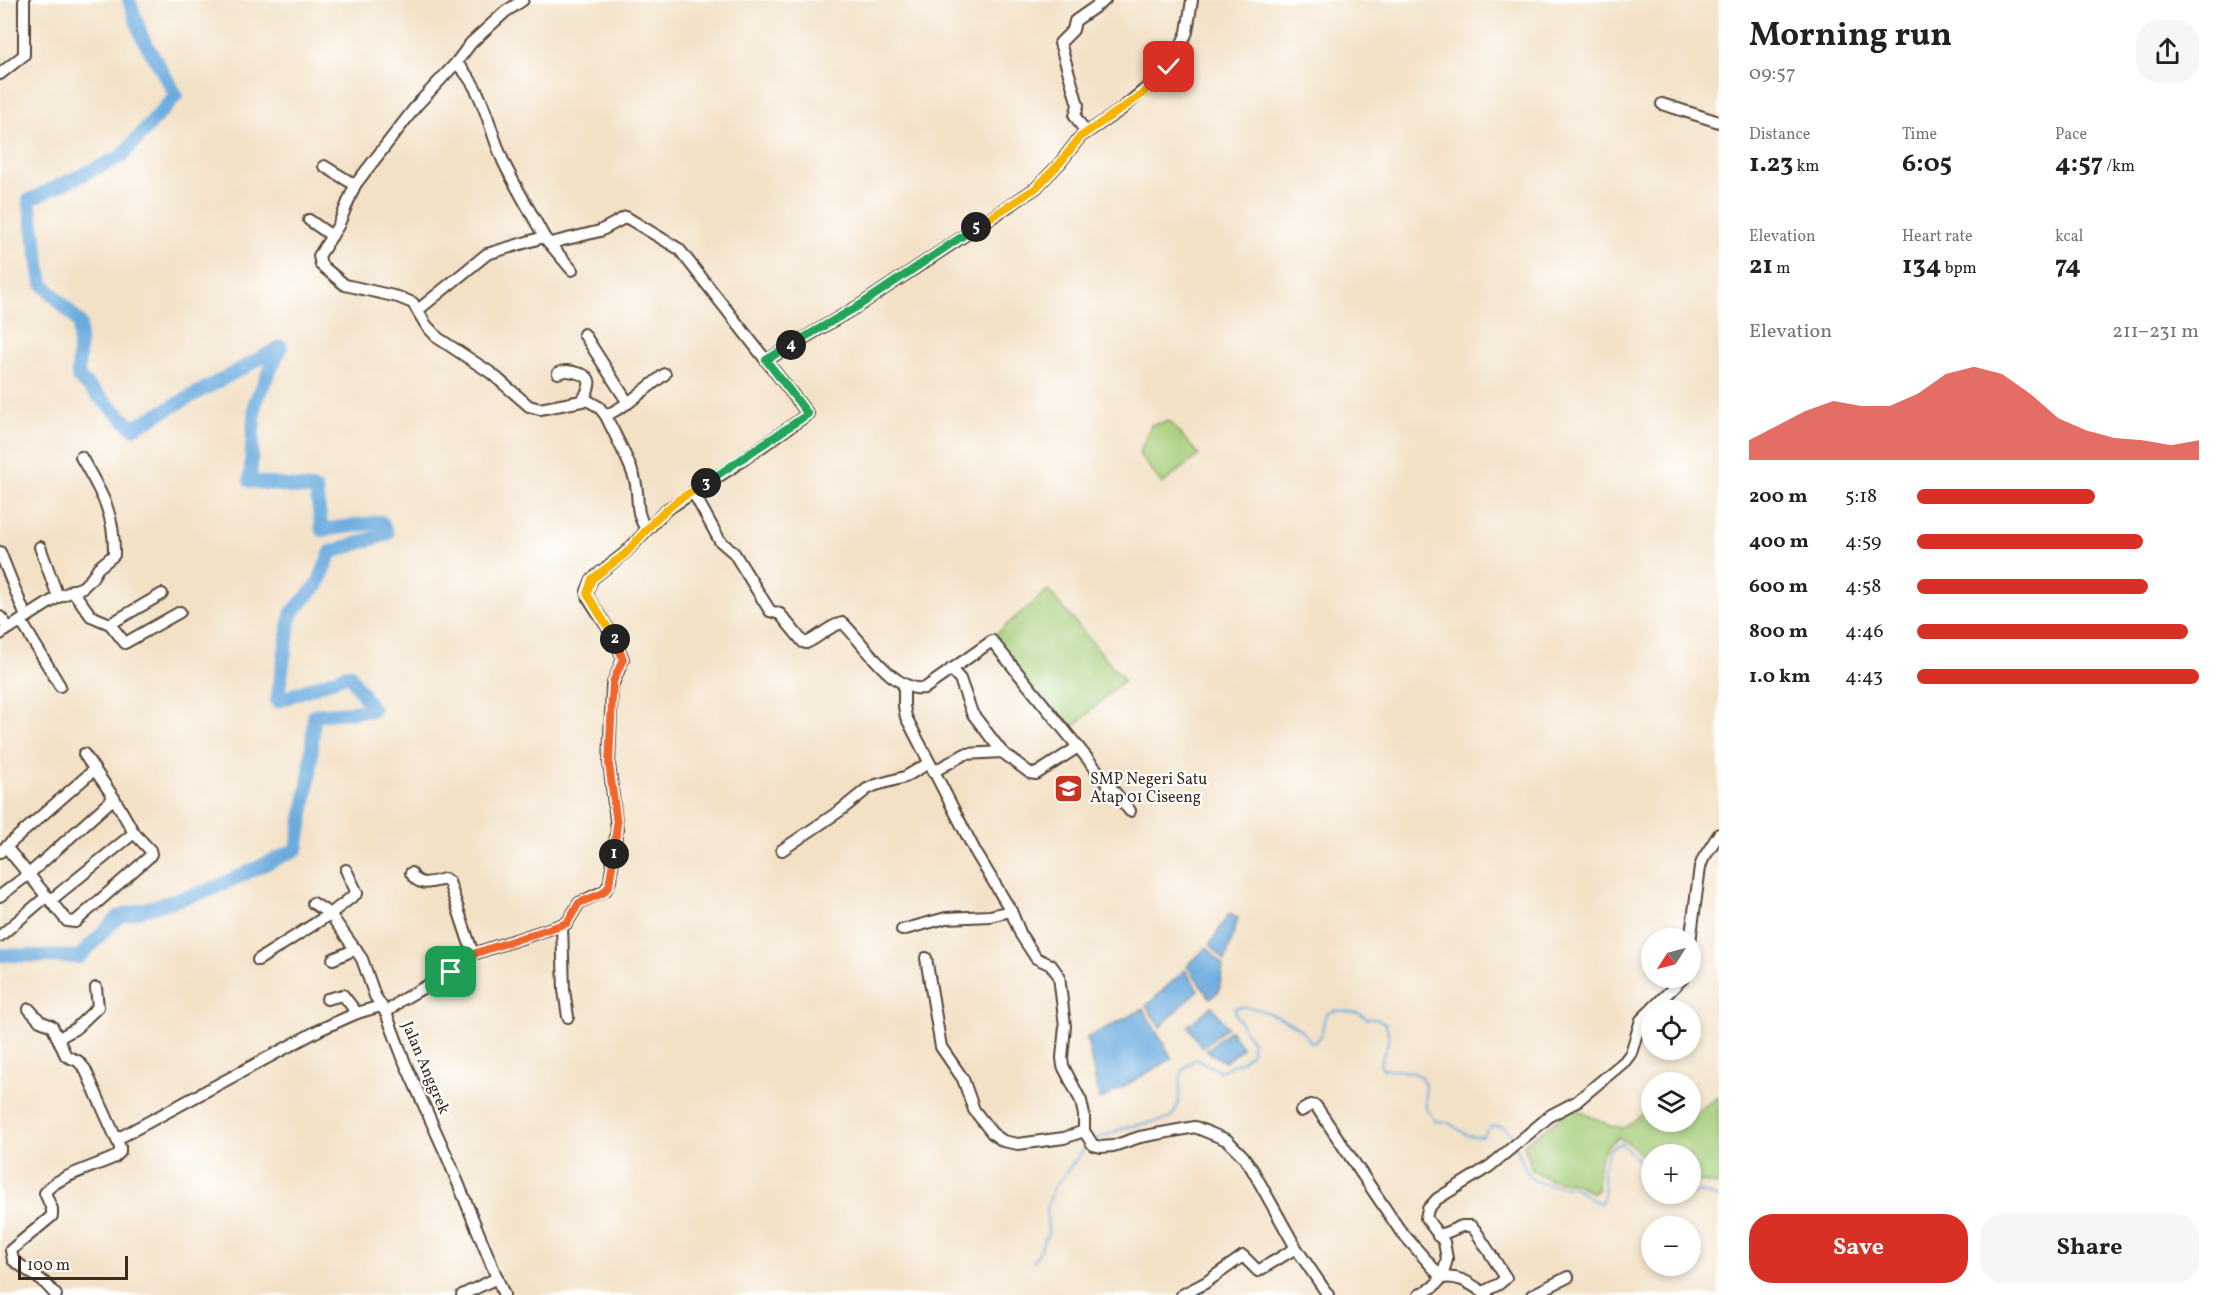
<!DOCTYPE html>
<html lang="en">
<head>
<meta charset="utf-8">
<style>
	body { margin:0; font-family:Vollkorn,serif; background:#f6f6f6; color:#202124; height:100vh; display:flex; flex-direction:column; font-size:22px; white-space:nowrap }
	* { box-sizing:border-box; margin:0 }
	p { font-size:20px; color:#757577 }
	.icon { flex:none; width:33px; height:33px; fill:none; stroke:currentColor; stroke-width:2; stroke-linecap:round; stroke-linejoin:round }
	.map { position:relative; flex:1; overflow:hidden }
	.details { display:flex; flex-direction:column; background:#fff; width:510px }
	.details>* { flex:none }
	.needle { width:39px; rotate:234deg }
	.fabs { position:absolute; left:1641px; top:928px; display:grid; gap:12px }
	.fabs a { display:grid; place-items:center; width:60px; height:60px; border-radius:50%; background:#fff; box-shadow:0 3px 9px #0003; font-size:30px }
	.scale { position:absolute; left:18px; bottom:15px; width:110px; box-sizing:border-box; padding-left:6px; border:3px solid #3b2a1e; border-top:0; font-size:16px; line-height:21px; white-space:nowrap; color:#3b2a1e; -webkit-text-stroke:4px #fff; paint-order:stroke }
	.pin { position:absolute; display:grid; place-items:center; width:51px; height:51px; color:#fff; margin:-26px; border-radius:12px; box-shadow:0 3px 9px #0006 }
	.km { position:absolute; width:30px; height:30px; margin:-15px; border-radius:50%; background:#222; color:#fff; font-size:16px; line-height:30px; text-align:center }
	.round { display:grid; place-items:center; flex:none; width:63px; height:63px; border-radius:24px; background:#f6f6f6 }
	.summary { display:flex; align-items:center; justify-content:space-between; height:102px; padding:0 30px }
	h1 { font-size:33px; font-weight:700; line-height:45px }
	.figures { display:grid; grid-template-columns:repeat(3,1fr); gap:9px; height:102px; padding:6px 30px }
	.figures div { display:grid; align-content:center }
	.figures b { font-size:26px; font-weight:700 }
	.figures small { font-size:16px; font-weight:400 }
	.figures p { font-size:16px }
	.chart { height:168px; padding:12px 30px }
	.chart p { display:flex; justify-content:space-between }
	.chart svg { width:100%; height:108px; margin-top:6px; fill:#d93025; opacity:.7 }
	.cta { display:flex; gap:12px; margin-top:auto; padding:12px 30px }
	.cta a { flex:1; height:69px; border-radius:24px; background:#d93025; color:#fff; font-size:24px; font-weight:700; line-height:69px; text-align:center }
	.cta a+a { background:#f6f6f6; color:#202124 }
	ul { padding:0 30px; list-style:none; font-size:20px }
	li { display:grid; grid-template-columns:96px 72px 1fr; align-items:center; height:45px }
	li i { height:15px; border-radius:8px; background:#d93025 }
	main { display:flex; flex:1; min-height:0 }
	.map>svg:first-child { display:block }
</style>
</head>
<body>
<main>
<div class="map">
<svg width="1719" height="1295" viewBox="0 0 1719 1295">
	<rect width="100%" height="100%" fill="#fff"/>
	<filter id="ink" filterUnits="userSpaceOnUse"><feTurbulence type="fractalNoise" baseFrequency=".0167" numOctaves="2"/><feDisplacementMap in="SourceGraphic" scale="12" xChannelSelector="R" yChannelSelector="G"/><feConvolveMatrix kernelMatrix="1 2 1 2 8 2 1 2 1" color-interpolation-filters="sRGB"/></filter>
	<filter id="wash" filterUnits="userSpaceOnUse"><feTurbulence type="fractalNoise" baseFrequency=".008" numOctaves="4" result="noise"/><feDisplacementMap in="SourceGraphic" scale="24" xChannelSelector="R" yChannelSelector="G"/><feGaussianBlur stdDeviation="1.35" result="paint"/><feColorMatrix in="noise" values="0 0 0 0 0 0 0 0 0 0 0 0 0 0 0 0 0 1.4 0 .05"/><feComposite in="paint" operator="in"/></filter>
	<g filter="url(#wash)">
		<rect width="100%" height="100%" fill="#f3e1c6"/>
		<!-- green -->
		<g fill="#a6ce79" stroke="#707c4c" stroke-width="1.5">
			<path d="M 1169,421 L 1199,455 L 1162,484 L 1139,454 L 1151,425 Z"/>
			<path d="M 1048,590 L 1124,680 L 1067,733 L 992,637 Z"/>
			<path d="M 1718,1097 L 1719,1184 L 1717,1185 L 1691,1180 L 1690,1155 L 1652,1155 L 1651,1164 L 1630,1144 L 1618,1137 C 1596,1151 1599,1167 1597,1190 L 1593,1193 L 1576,1184 L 1549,1180 L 1532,1169 L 1524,1144 L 1573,1108 L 1611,1126 L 1624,1128 L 1651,1108 L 1652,1122 L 1674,1122 L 1677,1125 L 1681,1122 L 1690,1122 L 1691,1116 Z"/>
		</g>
		<!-- water -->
		<g fill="#6aabde" stroke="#526a7e" stroke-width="1.5">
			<path d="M 1229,914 L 1238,918 L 1225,961 L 1210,944 Z"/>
			<path d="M 1207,947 L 1223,966 L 1219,991 L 1210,998 L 1187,966 Z"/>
			<path d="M 1185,970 L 1198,990 L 1160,1027 L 1146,1006 Z"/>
			<path d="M 1212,1006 L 1227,1027 L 1202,1048 L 1188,1026 Z"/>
			<path d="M 1143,1009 L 1172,1059 L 1099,1100 L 1087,1038 Z"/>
			<path d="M 1230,1030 L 1242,1048 L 1225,1062 L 1206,1051 Z"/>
		</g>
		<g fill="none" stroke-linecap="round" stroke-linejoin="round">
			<!-- stream -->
			<g stroke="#6aabde" stroke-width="2">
				<path d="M 1094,1140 L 1127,1127 L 1169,1119 C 1171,1116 1176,1111 1177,1107 C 1184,1085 1172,1071 1197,1059 L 1220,1071 L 1240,1062 L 1252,1053 L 1252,1042 L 1235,1013 L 1235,1008 C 1252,1003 1289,1020 1302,1031 C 1306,1034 1308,1039 1311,1043 C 1326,1039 1321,1026 1326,1014 L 1337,1010 L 1359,1013 L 1368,1019 L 1377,1019 L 1386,1024 L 1389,1038 L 1380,1064 L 1383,1069 L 1411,1072 L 1420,1076 L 1425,1084 L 1426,1108 L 1435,1121 L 1447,1122 L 1467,1135 L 1482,1137 L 1490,1127 L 1501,1126 L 1510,1132 L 1514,1142"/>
				<path d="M 1516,1147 C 1527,1171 1525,1184 1557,1186 C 1563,1187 1571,1186 1576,1189 C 1585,1193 1589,1201 1601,1203 L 1604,1195 L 1603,1168 L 1610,1148 L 1621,1143 C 1631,1151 1639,1166 1652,1169"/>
				<path d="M 1684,1194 L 1687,1197 L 1699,1192 L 1719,1198"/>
				<path d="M 1034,1262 L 1048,1233 L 1047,1208 L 1053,1189 L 1089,1143"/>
			</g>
			<!-- river -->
			<path stroke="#6aabde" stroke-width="14" d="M 0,955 L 79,957 L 118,917 L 210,890 L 297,849 L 310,773 L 314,715 L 373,710 L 349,674 L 277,701 L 291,614 L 318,584 L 331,552 L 387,534 L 381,522 L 322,530 L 316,490 L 250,481 L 255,402 L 281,347 L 133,428 L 78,377 L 80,323 L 42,283 L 29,200 L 122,156 L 176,95 L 142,37 L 129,0"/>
		</g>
	</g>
	<g filter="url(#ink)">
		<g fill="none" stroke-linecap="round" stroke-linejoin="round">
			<defs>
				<g id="minor">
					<path d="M 456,63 C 485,90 488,128 504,163 C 516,188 531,212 544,237"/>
					<path d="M 0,74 L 24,55 L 24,0"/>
					<path d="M 1662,104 L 1719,122"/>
					<path d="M 1086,133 L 1075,116 L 1078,105 L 1060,43 L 1073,30 L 1075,21 L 1105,0"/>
					<path d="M 324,166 L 355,185 L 417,105 L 456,63 L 471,43 L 505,12 L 523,0"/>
					<path d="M 355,185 L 338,226 L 319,256 L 321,265 L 345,285 L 398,297 L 413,303 L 426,325 L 438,338 L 491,373 L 529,406 L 540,409 L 587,400 L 599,407 L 606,416 C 615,436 629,459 635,480 C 640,499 634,511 646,529"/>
					<path d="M 309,220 L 332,236"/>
					<path d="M 418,310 L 487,254 L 544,237 L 572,270"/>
					<path d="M 584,334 L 628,403"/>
					<path d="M 767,360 L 860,305 L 1036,188 L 1060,163 L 1080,137 L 1119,111 L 1161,76 L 1177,55 L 1187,32 L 1192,0"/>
					<path d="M 558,373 C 566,370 569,371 577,373 C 596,377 589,388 583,400"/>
					<path d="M 606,416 L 628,403 L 665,374"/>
					<path d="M 693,492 L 720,541 L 734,553 L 770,611 L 780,614 L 803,642 L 806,643 C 819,638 829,625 843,623 C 863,642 893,693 925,688 L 992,641 L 1130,811"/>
					<path d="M 40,547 L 58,597"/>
					<path d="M 0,552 L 26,617"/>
					<path d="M 72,590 L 91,616 L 110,624 L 125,643 L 180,612"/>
					<path d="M 0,617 L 9,628"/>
					<path d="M 21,621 L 60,686"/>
					<path d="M 110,624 L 162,594"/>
					<path d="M 0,634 L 58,597 L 83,587 L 92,578 L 98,568 L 114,555 C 115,513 101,492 81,457"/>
					<path d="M 951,669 L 960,679 L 972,713 L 1002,752"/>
					<path d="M 904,684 L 904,706 L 906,717 L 975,851 L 1011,911 L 1021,935 L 1036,958 L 1051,965 L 1059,976 L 1065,1026 L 1062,1058 L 1063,1066 L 1081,1101 L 1084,1115 L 1084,1131 L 1093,1145 L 1101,1147 L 1113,1146 L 1140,1137 L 1195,1127 L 1227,1140 L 1243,1156 L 1252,1169 L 1296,1248 L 1328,1295"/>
					<path d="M 933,772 L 965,754 L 1002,752 L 1030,773 L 1036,774 L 1078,747"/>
					<path d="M 6,847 L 67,921 L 75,922 L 148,858 L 151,854 L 150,850 L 134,833 L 114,798 L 84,754"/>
					<path d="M 782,850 L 841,810 L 867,789 L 876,785 L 905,777 L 929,763"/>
					<path d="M 0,852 L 94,770"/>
					<path d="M 346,870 L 357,893 L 330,914 L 362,959 L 375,996 L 386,1013 L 405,1063 L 449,1161 L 504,1295"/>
					<path d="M 411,873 C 419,888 431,882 445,879 L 449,882 L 473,954"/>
					<path d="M 0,896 L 29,874 L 114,798"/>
					<path d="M 51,900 L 134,833"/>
					<path d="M 562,925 L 564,990 L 568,1017"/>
					<path d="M 902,930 L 946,918 L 990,916 L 1011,911"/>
					<path d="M 0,936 L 47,896"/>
					<path d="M 1690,942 L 1700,867 L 1703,859 L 1719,834"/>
					<path d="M 926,958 L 941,1047 L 963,1079 L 974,1110 L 992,1133 L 1003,1141 L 1018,1144 L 1064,1138 L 1084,1131"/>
					<path d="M 333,959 L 356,949"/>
					<path d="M 258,960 L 330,914 L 313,903"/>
					<path d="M 327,999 L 343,995 L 357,1013 L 381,1006"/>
					<path d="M 29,1009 L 40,1021 L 52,1026 L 66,1056 L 78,1061 L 85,1069 L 120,1147 L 120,1152 L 115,1157 C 99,1165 52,1178 45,1193 L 52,1209 L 52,1216 L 11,1250 L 13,1260 L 45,1283 L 56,1295"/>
					<path d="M 386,1013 L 400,1001 L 451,972 L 473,954 L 567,923 L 579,903 L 606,890 L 610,881 L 617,829 L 609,763 L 612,686 L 623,659 L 615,639 L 589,599 L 587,591 L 592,579 L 625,553 L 666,510 L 733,467 L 808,414 L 679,249 L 626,217 L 600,231 L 551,243"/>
					<path d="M 59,1038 L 75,1029 L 98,1007 L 96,988"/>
					<path d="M 1301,1111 L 1311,1105 L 1316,1106 L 1399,1229 L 1442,1278 C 1461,1275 1472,1285 1487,1295"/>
					<path d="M 117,1139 L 319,1030 L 357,1013"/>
					<path d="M 1438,1236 L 1462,1226 L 1471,1226 L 1475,1230 L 1506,1278 L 1499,1284 L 1483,1292"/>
					<path d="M 462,1295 L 497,1278"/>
					<path d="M 1182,1295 L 1205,1283 L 1243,1256 L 1258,1271 L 1296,1248"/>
					<path d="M 1419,1295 L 1433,1287 L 1442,1278 L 1447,1259 L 1444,1242 L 1426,1218 L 1428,1209 L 1437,1199 L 1490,1166 L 1551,1115 L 1576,1102 L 1625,1061 L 1631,1053 L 1641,1020 L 1683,978"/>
					<path d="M 1532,1295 L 1568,1277"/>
				</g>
			</defs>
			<!-- minor casing -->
			<use href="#minor" stroke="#574537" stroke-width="14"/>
			<!-- minor -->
			<use href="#minor" stroke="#fff" stroke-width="10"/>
		</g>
	</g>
	<g fill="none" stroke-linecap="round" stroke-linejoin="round" filter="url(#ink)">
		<defs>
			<path id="split-1" d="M 451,972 L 476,953 L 567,923 L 579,903 L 603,893 L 609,886 L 614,854"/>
			<path id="split-2" d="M 614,854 L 617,824 L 609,764 L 612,699 L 613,682 L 623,659 L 615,639"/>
			<path id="split-3" d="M 615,639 L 587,594 L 592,579 L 625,554 L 657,518 L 678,500 L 706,483"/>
			<path id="split-4" d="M 706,483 L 808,414 L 766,360 L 791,345"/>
			<path id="split-5" d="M 791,345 L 860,305 L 976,227"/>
			<path id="split-6" d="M 976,227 L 1036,188 L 1060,163 L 1080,137 L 1141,95 L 1169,67"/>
		</defs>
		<!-- split-1 casing -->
		<use href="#split-1" stroke="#fff" stroke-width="12"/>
		<!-- split-2 casing -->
		<use href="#split-2" stroke="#fff" stroke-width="12"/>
		<!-- split-3 casing -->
		<use href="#split-3" stroke="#fff" stroke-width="12"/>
		<!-- split-4 casing -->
		<use href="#split-4" stroke="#fff" stroke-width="12"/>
		<!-- split-5 casing -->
		<use href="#split-5" stroke="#fff" stroke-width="12"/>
		<!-- split-6 casing -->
		<use href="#split-6" stroke="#fff" stroke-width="12"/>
		<!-- split-1 -->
		<use href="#split-1" stroke="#f0652b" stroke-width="8"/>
		<!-- split-2 -->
		<use href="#split-2" stroke="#f0652b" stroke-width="8"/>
		<!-- split-3 -->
		<use href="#split-3" stroke="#f5b400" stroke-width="8"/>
		<!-- split-4 -->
		<use href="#split-4" stroke="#22a559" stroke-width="8"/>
		<!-- split-5 -->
		<use href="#split-5" stroke="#22a559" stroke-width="8"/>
		<!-- split-6 -->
		<use href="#split-6" stroke="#f5b400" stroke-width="8"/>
	</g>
	<!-- icons -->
	<defs>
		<symbol id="school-square" viewBox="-11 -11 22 22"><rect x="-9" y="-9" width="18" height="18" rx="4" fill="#c8321e" stroke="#fff"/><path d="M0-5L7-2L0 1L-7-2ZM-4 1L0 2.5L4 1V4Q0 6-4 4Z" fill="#fff"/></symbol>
	</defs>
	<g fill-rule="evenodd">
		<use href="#school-square" x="1052" y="772" width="33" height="33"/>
	</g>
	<g text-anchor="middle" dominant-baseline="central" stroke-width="4.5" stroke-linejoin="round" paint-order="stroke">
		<!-- poi labels -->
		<g font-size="16" fill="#3b2a1e" stroke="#fff" text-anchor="start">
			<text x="1090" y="780">SMP Negeri Satu<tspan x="1090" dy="18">Atap 01 Ciseeng</tspan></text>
		</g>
		<!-- street labels -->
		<g font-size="16" fill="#3b2a1e" stroke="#fff">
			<text transform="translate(425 1068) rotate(67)">Jalan Anggrek</text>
		</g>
	</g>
</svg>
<div class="fabs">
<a><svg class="needle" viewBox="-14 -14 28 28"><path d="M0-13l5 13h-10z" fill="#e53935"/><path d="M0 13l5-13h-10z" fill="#757577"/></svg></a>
<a><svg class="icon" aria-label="locate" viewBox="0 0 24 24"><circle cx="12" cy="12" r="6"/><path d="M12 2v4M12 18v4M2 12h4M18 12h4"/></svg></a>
<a><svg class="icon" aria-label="layers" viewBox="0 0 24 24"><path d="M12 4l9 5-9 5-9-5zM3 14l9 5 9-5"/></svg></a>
<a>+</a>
<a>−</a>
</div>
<div class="scale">100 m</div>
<div class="pin" style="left:451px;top:972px;background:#1e9e55"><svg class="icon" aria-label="arrive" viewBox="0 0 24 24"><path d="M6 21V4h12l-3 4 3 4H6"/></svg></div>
<div class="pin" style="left:1169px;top:67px;background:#d93025"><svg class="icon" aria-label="check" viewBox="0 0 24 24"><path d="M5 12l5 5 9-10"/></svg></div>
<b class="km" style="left:614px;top:854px">1</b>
<b class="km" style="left:615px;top:639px">2</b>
<b class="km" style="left:706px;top:483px">3</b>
<b class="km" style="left:791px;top:345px">4</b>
<b class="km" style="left:976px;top:227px">5</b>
</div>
<section class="details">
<div class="summary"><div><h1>Morning run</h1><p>09:57</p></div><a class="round"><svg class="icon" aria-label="share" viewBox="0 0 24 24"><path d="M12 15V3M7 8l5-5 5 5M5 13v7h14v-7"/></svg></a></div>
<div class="figures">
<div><p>Distance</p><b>1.23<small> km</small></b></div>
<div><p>Time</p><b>6:05</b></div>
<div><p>Pace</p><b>4:57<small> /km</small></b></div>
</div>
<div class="figures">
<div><p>Elevation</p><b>21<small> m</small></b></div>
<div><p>Heart rate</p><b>134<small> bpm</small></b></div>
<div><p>kcal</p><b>74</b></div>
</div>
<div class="chart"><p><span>Elevation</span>211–231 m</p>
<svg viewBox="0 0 160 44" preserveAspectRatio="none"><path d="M0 44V36L10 30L20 24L30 20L40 22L50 22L60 17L70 9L80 6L90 9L100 17L110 27L120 32L130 35L140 36L150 38L160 36V44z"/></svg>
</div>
<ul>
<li><b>200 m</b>5:18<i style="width:63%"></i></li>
<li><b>400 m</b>4:59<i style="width:80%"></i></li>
<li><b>600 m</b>4:58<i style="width:82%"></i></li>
<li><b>800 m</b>4:46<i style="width:96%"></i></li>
<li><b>1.0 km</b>4:43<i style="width:100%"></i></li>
</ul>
<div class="cta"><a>Save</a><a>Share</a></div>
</section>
</main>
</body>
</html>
